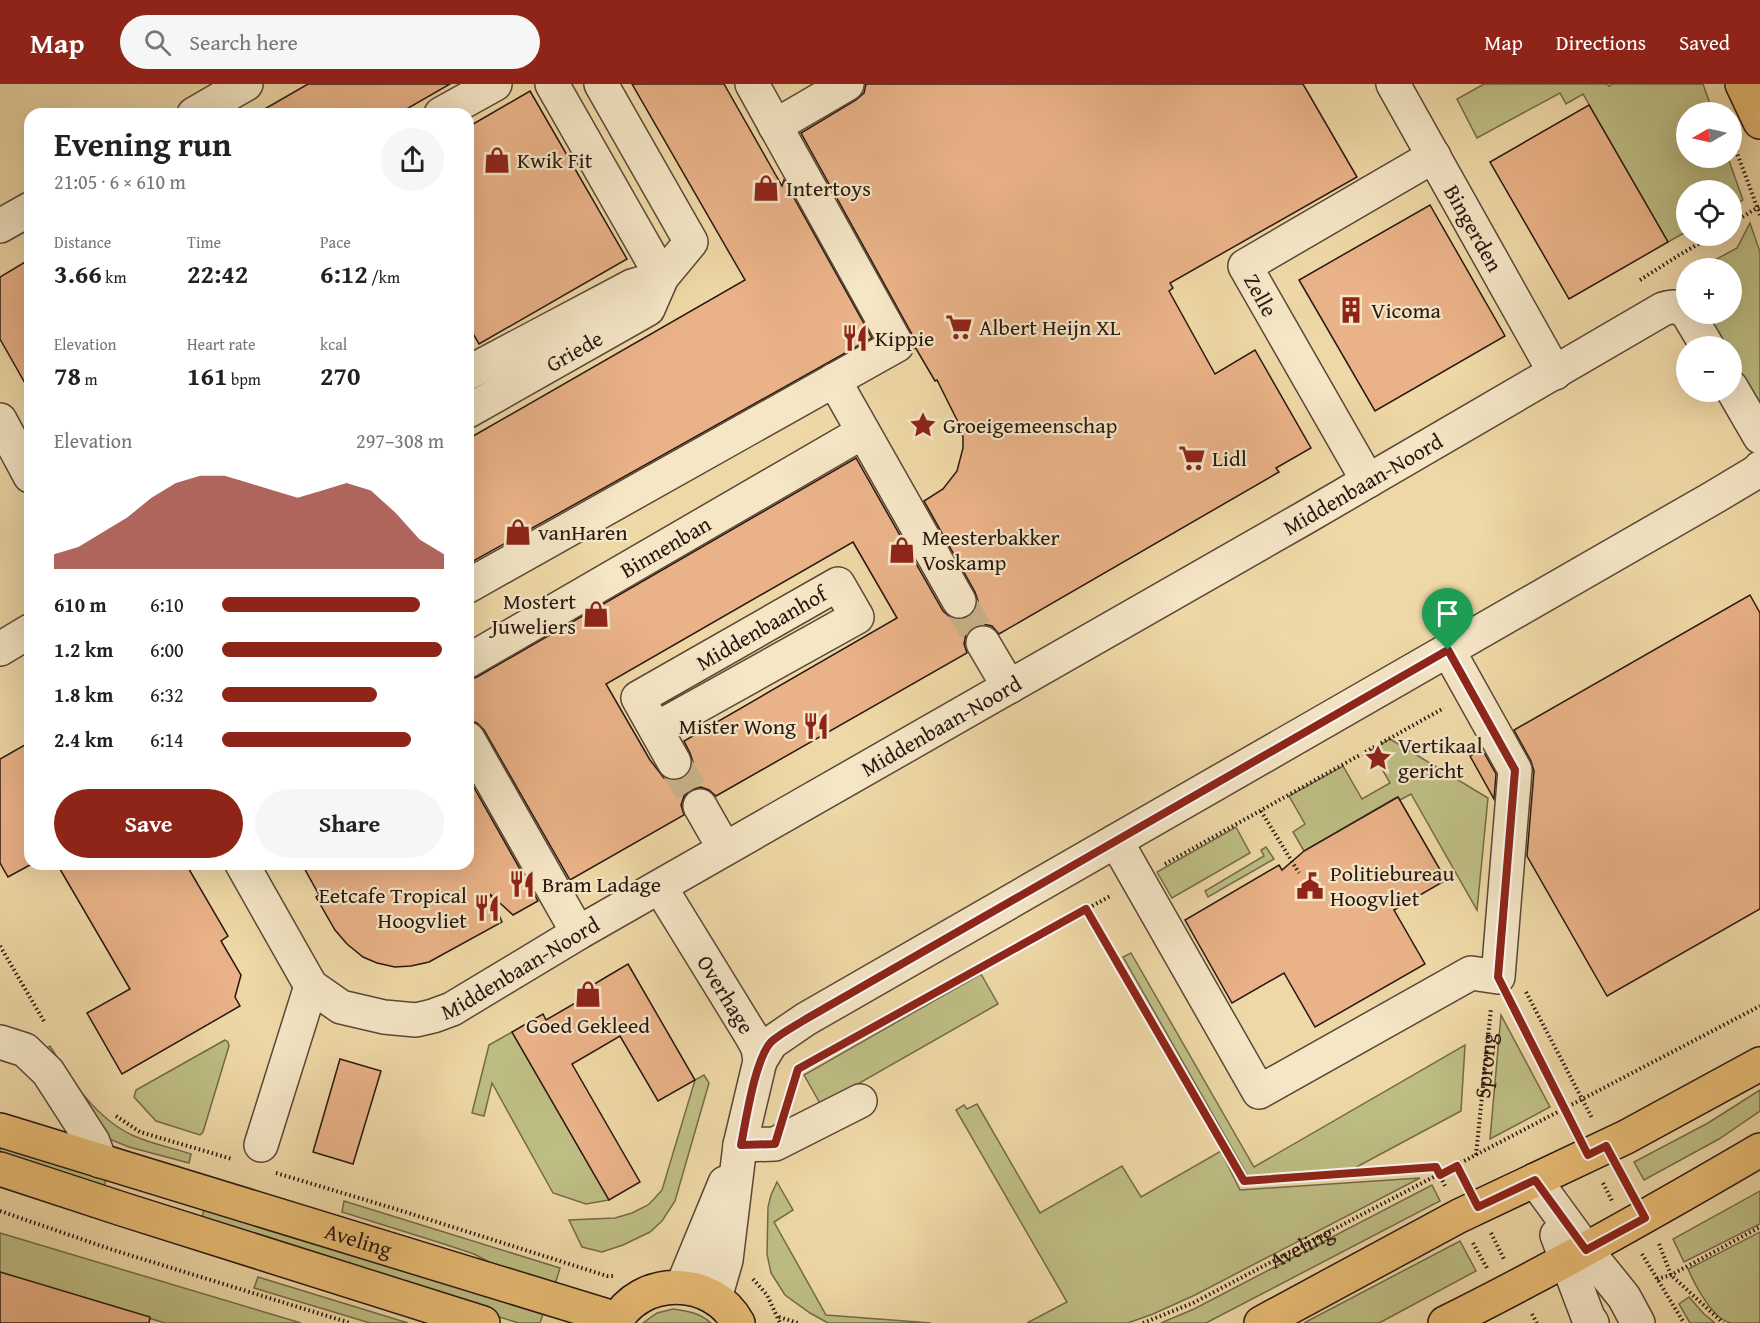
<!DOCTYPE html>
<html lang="en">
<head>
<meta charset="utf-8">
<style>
	body { margin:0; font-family:"Gentium Book Plus",serif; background:#f6f6f6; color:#222; height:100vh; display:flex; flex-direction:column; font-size:22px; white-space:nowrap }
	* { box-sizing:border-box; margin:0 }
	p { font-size:20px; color:#767676 }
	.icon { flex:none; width:33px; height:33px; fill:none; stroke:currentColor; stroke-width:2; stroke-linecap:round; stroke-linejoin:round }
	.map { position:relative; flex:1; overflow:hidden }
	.sheet { position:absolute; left:24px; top:24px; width:450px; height:762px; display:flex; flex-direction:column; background:#fff; border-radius:18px; box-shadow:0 6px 24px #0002 }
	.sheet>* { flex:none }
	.needle { width:39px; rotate:261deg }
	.fabs { position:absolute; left:1676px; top:18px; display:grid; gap:12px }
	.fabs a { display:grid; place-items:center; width:66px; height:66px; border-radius:50%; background:#fff; box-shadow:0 6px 24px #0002; font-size:30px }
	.pin { position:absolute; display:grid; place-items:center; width:51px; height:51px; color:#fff; margin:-62px -26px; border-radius:50% 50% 50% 0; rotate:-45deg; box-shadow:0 0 6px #0007 }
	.pin .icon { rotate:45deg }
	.round { display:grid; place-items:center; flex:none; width:63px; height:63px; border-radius:32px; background:#f6f6f6 }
	.head { display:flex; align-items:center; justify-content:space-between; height:102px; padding:0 30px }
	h1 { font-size:33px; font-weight:600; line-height:45px }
	.stats { display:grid; grid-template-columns:repeat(3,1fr); gap:9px; height:102px; padding:6px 30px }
	.stats div { display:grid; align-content:center }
	.stats b { font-size:26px; font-weight:600 }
	.stats small { font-size:16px; font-weight:400 }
	.stats p { font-size:16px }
	.chart { height:168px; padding:12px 30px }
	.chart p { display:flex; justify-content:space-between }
	.chart svg { width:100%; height:108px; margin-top:6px; fill:#8f2418; opacity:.7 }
	.button { display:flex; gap:12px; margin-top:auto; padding:12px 30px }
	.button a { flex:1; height:69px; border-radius:36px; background:#8f2418; color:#fff; font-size:24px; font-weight:600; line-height:69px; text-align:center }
	.button a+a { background:#f6f6f6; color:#222 }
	ul { padding:0 30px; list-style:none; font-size:20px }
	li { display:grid; grid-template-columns:96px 72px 1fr; align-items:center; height:45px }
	li i { height:15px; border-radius:8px; background:#8f2418 }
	header { display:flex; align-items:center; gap:36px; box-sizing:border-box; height:84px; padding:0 30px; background:#8f2418; color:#fff }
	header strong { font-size:28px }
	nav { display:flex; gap:33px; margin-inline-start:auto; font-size:21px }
	.search { width:420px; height:54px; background:#f6f6f6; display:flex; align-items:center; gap:15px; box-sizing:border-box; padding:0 21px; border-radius:33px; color:#767676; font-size:22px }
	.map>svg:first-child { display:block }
</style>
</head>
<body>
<header>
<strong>Map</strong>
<div class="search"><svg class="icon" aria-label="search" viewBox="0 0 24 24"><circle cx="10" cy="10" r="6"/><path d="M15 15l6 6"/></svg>Search here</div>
<nav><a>Map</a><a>Directions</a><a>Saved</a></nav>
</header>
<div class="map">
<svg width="1760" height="1239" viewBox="0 0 1760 1239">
	<rect width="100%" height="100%" fill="#efd8a7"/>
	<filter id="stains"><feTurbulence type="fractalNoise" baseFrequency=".00333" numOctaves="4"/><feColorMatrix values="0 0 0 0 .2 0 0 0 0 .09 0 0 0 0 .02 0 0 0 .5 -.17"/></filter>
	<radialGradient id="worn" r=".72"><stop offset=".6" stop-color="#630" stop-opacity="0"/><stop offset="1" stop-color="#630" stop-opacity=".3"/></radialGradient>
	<!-- green -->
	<g fill="#bebe84" stroke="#736a4a" stroke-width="1.5">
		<path d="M 1484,0 L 1607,0 L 1609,2 L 1613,0 L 1703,0 L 1713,28 L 1686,28 L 1686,74 L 1728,74 L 1743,116 L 1731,123 L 1731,106 L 1686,106 L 1686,148 L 1668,158 L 1583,10 L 1566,20 L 1560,9 L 1477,54 L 1457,15 Z"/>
		<path d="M 1750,139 L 1760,168 L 1760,322 L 1731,273 L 1731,262 L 1725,262 L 1705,230 L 1731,230 L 1731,184 L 1700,184 L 1737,164 Z"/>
		<path d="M 1390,655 L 1488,714 L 1477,826 L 1411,710 L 1400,716 L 1397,713 L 1304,767 L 1293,748 L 1305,740 L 1289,712 L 1343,682 L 1362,715 L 1390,699 L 1371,666 Z"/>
		<path d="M 1236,743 L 1250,769 L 1172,814 L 1157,788 Z"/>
		<path d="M 1266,763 L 1274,775 L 1208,813 L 1205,807 L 1264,772 L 1261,766 Z"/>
		<path d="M 1131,869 L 1254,1083 L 1465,961 L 1461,1027 L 1351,1086 L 1249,1094 L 1123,873 Z"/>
		<path d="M 981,890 L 998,920 L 821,1021 L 804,991 Z"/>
		<path d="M 1501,931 L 1550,1023 L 1490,1055 Z"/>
		<path d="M 512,948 L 609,1116 L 586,1120 L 553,1109 L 492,999 L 484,1032 L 472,1029 L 489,961 Z"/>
		<path d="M 225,956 L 228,958 L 229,962 L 203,1048 L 200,1051 L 156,1037 L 134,1013 L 136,1006 Z"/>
		<path d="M 50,962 C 71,996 96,1035 134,1052 C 152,1060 173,1064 191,1070 L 189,1079 L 129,1063 L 109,1055 L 47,964 Z"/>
		<path d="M 704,991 L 709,999 L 675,1117 L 662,1137 L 650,1148 L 623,1161 L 602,1168 L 582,1163 L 569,1136 L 615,1134 L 632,1129 L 648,1121 L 654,1115 L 662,1106 L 695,996 Z"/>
		<path d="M 1760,1006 L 1760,1027 L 1719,1055 L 1644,1096 L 1634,1078 L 1708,1039 Z"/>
		<path d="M 977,1020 L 1040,1129 L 1122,1082 L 1141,1113 L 1221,1067 L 1240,1106 L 1420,1094 L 1195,1211 L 1153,1230 L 1128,1239 L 1027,1239 L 1067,1218 L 956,1026 L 964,1021 L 967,1025 Z"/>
		<path d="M 0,1054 L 108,1089 L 101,1111 L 0,1078 Z"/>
		<path d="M 777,1098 L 793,1126 L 774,1138 L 826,1231 L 931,1239 L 828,1239 L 810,1229 L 785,1211 L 771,1189 L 767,1170 L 768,1123 L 771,1111 Z"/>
		<path d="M 1432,1101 L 1440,1117 L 1206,1239 L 1161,1239 L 1194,1225 Z"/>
		<path d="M 1760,1107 L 1760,1140 L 1684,1178 L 1673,1155 Z"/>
		<path d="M 344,1117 L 560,1184 L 554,1204 L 520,1194 L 474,1170 L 444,1160 L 342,1128 Z"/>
		<path d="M 206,1120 L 545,1224 L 540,1239 L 519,1239 L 199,1142 Z"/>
		<path d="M 1760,1148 L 1760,1239 C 1751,1239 1740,1239 1731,1239 C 1713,1236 1695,1201 1688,1185 Z"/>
		<path d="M 0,1149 L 301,1239 L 165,1239 L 0,1189 Z"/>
		<path d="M 1460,1157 L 1476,1187 L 1381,1238 L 1378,1239 L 1304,1239 Z"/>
		<path d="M 258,1193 L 408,1239 L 370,1239 L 254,1204 Z"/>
		<path d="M 1689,1213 L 1704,1230 L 1715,1239 L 1690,1239 L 1679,1220 Z"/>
		<path d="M 673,1225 C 688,1227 700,1229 711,1239 L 643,1239 L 657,1229 Z"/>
	</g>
	<!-- building -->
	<g fill="#eab288" stroke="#281710" stroke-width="1.5" fill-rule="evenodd">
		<path d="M 308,0 L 450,0 L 398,30 L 256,30 Z"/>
		<path d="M 632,0 L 724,0 L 782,102 L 784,96 L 872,254 L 468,480 L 468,355 L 745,196 Z"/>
		<path d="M 866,0 L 1303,0 L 1357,93 L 1170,199 L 1173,204 L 1169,207 L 1215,290 L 1255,266 L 1311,364 L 1276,384 L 1279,388 L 999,550 L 992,542 L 983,540 L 974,543 L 966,550 L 964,560 L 967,569 L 716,712 L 709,706 L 701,703 L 690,706 L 684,712 L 681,721 L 684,731 L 570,796 L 484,646 L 477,639 L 468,636 L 468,596 L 477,593 L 856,374 L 943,527 L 950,533 L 959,536 L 969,533 L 975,526 L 978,517 L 975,508 L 924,417 L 943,405 L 957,387 L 963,364 L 963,353 L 960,342 L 937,296 L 935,297 L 915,263 L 913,252 L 801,49 L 856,16 L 864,9 ZM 853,458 L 897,534 L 684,657 L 690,669 L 693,678 L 690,687 L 683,695 L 673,697 L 664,694 L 650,676 L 606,600 Z"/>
		<path d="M 530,7 L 627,175 L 479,260 L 468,241 L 468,43 Z"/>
		<path d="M 1589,21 L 1668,158 L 1569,215 L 1490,78 Z"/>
		<path d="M 1430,121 L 1505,252 L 1375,327 L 1299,196 Z"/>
		<path d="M 30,175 L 30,308 L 0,255 L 0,193 Z"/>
		<path d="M 1750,511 L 1760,529 L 1760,825 L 1607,912 L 1527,772 L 1534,687 L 1531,677 L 1514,646 Z"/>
		<path d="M 30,658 L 30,781 L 8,793 L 0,779 L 0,675 Z"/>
		<path d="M 1482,665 L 1496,690 L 1494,715 L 1470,672 Z"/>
		<path d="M 468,693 L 538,817 L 513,831 L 490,810 L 502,838 L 429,878 L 411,882 L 395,883 L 377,879 L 363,873 L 347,860 L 335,846 L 316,813 L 319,811 L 302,780 L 468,780 Z"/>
		<path d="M 1398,713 L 1446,796 L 1394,826 L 1425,880 L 1315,943 L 1284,889 L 1232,919 L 1185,836 L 1279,781 L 1282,786 L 1304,767 Z"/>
		<path d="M 57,780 L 186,780 L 228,852 L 221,857 L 241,891 L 235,913 L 240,922 L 122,990 L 87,929 L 130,905 Z"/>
		<path d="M 628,880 L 695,996 L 658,1017 L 620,952 L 572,980 L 640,1098 L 609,1116 L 512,948 L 543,930 L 546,936 L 596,907 L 591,902 Z"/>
		<path d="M 340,975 L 381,987 L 353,1080 L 313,1068 Z"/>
		<path d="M 0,1188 L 150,1233 L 149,1239 L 0,1239 Z"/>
	</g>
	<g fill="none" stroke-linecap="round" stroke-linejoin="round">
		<!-- minor-tunnel -->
		<g stroke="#c7b189" stroke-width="33" stroke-dasharray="33 16" stroke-linecap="butt">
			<path d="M 959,517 L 983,559"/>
			<path d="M 674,678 L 700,722"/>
		</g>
		<defs>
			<g id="minor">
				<path id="s3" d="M 1393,0 L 1555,289"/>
				<path d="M 194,30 L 246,0"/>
				<path d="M 441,30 L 495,0"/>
				<path d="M 775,42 L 847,0"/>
				<path d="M 0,142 L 30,125"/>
				<path d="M 1688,230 L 1707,262"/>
				<path d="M 468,289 L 632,202 L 662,193 L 552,0"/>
				<path d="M 834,296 L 959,517"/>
				<path d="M 1731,303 L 1760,353"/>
				<path id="s4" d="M 468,327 L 648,225 L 662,193 L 691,158 L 601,0"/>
				<path d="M 0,336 L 30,392"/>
				<path d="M 1368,397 L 1245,182 L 1434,72"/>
				<path d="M 468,502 L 897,261 L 752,0"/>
				<path d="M 983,559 L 1009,603"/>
				<path d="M 0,565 L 30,547"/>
				<path id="s5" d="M 468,577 L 863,348"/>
				<path d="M 656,645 L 857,533 L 838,500 L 638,614 L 674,678"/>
				<path d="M 468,655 L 578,849"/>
				<path d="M 700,722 L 724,764"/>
				<path d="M 1116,757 L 1259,1008 L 1471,889 L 1498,893 L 1515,686 L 1448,566"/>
				<path id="s6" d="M 242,780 L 311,902 L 341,923 L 384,933 L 416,936 L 433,932 L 452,925 L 578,849 L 1306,433 L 1663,225 C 1673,222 1678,222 1686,228"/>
				<path id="s7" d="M 660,803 L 751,951 L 758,964 L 760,977 L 740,1061 L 726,1176 L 715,1214"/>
				<path d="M 0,958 L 25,966 L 48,988 L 93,1058 L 100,1077"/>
				<path d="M 760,977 L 771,959 L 806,935 L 1711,415 L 1758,387 L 1760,384"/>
				<path d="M 261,1061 L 311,902"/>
				<path d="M 740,1061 L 775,1060 L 860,1017"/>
				<path d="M 1535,1096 L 1586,1166 L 1624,1213 L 1638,1239"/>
				<path d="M 1557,1151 L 1588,1233 L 1592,1239"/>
				<path d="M 682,1203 L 725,1099"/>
			</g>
			<g id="major">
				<path d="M 1742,0 L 1760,38"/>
				<path id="s8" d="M 0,1046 L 617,1235"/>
				<path d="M 0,1085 L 122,1125 L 483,1239"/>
				<path d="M 615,1239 C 640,1191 713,1192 738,1239"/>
				<path d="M 1261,1239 L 1459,1132 L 1626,1053 L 1760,980"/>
				<path d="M 1445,1239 C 1552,1186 1656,1127 1760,1066"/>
			</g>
		</defs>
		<!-- minor casing -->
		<use href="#minor" stroke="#5a4736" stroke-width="36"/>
		<!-- major casing -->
		<use href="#major" stroke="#281710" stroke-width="36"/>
		<!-- path -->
		<g stroke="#281710" stroke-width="4" stroke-dasharray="1.5 3" stroke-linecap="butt">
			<path d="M 1733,58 L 1760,131"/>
			<path d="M 1731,140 L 1760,122"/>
			<path d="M 1640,196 L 1676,173 L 1712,152"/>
			<path d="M 1261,727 L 1299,789"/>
			<path d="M 1165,780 L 1444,624"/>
			<path d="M 1086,825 L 1244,1097 L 1436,1083 L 1446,1104"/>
			<path d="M 0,862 L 45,939"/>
			<path d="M 1526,908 L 1592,1034"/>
			<path d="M 1512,920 L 1573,1042"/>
			<path d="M 789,1017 L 799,985 L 1112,811"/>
			<path d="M 116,1032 L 140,1048 L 232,1075"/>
			<path id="s1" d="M 1476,1071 L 1491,924"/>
			<path d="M 1457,1082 L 1463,1095"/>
			<path d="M 1621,1088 L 1630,1105"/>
			<path d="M 276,1089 L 399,1126 L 607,1192 L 613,1192"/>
			<path d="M 1603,1099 L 1612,1117"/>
			<path d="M 0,1127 L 110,1165 L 350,1239"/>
			<path d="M 1491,1149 L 1504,1175"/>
			<path d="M 1473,1159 L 1487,1184"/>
			<path d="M 1659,1160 L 1671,1191 L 1723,1239"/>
			<path d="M 1642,1170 L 1684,1239"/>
			<path d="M 753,1195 L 767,1211 L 780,1239"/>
			<path d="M 1657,1195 L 1671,1191 L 1760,1143"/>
			<path d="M 1532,1230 L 1537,1239"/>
			<path d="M 779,1233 L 798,1239"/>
			<path id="s2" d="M 1143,1239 L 1193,1219 L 1760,922"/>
		</g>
		<!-- minor -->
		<use href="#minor" stroke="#f5e6c6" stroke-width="33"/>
		<!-- major -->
		<use href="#major" stroke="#e8bc74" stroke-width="33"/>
	</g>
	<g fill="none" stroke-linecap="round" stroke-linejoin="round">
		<defs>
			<path id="route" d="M 1448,566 L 1515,686 L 1498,893 L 1588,1071 L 1606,1062 L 1645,1134 L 1586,1166 L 1535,1096 L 1478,1123 L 1457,1082 L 1440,1091 L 1436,1083 L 1244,1097 L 1086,825 L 798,985 L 775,1060 L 741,1061 C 746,1036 755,975 771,958 C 781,949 795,942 806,935 Z"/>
		</defs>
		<!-- route casing -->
		<use href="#route" stroke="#fff" stroke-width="12"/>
		<!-- route -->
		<use href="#route" stroke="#8f2418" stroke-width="8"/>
	</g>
	<!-- icons -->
	<defs>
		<symbol id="shop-bare" viewBox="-9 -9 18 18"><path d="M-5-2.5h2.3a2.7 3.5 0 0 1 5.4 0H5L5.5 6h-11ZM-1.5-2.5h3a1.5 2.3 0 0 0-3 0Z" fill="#8f2418" stroke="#f5e6c6" stroke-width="2.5" paint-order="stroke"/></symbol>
		<symbol id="building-bare" viewBox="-9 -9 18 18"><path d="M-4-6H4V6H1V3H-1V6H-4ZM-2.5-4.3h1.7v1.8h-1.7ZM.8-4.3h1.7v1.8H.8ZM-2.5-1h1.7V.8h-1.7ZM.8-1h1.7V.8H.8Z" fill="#8f2418" stroke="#f5e6c6" stroke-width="2.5" paint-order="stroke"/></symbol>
		<symbol id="supermarket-bare" viewBox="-9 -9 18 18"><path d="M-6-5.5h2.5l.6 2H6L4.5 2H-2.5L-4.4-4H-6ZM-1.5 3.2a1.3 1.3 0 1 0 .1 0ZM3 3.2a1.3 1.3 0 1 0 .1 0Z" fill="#8f2418" stroke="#f5e6c6" stroke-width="2.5" paint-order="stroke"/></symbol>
		<symbol id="restaurant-bare" viewBox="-9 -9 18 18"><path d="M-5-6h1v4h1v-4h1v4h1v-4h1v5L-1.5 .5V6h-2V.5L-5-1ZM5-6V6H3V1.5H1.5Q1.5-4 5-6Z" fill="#8f2418" stroke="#f5e6c6" stroke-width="2.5" paint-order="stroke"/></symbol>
		<symbol id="sight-bare" viewBox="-9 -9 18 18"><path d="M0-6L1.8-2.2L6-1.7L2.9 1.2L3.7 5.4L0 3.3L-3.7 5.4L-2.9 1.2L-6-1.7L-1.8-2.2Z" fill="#8f2418" stroke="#f5e6c6" stroke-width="2.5" paint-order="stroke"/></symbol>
		<symbol id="civic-bare" viewBox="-9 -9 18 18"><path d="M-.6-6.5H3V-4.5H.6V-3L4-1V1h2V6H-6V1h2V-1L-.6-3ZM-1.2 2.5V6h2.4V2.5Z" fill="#8f2418" stroke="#f5e6c6" stroke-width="2.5" paint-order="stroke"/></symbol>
	</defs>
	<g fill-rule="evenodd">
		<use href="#shop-bare" x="478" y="57" width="38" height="38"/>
		<use href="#shop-bare" x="747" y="85" width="38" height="38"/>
		<use href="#building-bare" x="1332" y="207" width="38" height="38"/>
		<use href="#supermarket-bare" x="940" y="224" width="38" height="38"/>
		<use href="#restaurant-bare" x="836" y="235" width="38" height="38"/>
		<use href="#sight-bare" x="904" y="322" width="38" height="38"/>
		<use href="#supermarket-bare" x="1173" y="355" width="38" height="38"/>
		<use href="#shop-bare" x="499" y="429" width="38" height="38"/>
		<use href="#shop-bare" x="883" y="447" width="38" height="38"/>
		<use href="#shop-bare" x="577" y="511" width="38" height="38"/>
		<use href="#restaurant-bare" x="797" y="623" width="38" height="38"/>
		<use href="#sight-bare" x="1359" y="655" width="38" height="38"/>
		<use href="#restaurant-bare" x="503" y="781" width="38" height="38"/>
		<use href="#civic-bare" x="1291" y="783" width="38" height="38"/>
		<use href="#restaurant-bare" x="468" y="805" width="38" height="38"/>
		<use href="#shop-bare" x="569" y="891" width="38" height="38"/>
	</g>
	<g text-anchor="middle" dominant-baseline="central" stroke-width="4.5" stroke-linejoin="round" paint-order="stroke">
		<!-- poi labels -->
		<g font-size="22" fill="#281710" stroke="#f5e6c6" text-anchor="start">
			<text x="517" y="76">Kwik Fit</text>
			<text x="786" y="104">Intertoys</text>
			<text x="1371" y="226">Vicoma</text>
			<text x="979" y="243">Albert Heijn XL</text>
			<text x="875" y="254">Kippie</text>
			<text x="943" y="341">Groeigemeenschap</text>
			<text x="1212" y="374">Lidl</text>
			<text x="538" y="448">vanHaren</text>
			<text x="922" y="453">Meesterbakker<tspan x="922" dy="25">Voskamp</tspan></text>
			<text x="576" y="517" text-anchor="end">Mostert<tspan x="576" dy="25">Juweliers</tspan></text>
			<text x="796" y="642" text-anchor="end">Mister Wong</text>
			<text x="1398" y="661">Vertikaal<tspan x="1398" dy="25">gericht</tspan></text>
			<text x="1330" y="789">Politiebureau<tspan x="1330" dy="25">Hoogvliet</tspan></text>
			<text x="542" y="800">Bram Ladage</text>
			<text x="467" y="811" text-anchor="end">Eetcafe Tropical<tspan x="467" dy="25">Hoogvliet</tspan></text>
			<text x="588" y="941" text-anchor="middle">Goed Gekleed</text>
		</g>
		<!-- street labels -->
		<g font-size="22" fill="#281710" stroke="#f5e6c6">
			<text stroke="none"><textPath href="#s3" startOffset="165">Bingerden</textPath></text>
			<text transform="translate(1261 211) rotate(61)">Zelle</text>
			<text stroke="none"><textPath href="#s4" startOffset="122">Griede</textPath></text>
			<text stroke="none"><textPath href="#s6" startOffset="1342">Middenbaan-Noord</textPath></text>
			<text stroke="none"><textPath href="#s5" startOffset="228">Binnenban</textPath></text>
			<text transform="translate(761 544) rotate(-30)">Middenbaanhof</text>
			<text stroke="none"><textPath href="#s6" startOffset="856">Middenbaan-Noord</textPath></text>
			<text stroke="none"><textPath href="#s6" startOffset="370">Middenbaan-Noord</textPath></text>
			<text stroke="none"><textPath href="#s7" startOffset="126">Overhage</textPath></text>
			<text stroke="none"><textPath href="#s1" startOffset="90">Sprong</textPath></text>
			<text stroke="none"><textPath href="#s8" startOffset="375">Aveling</textPath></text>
			<text stroke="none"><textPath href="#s2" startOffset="176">Aveling</textPath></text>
		</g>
	</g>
	<rect width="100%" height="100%" filter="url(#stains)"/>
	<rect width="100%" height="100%" fill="url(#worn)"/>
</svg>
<div class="fabs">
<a><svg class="needle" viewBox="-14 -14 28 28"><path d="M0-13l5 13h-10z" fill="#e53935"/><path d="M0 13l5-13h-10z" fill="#767676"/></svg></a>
<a><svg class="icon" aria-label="locate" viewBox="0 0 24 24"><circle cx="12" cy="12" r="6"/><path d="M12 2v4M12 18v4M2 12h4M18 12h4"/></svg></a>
<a>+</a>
<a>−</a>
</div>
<div class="pin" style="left:1448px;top:566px;background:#1e9e55"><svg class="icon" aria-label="arrive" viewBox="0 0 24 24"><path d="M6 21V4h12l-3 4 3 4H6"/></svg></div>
<section class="sheet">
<div class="head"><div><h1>Evening run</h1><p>21:05 · 6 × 610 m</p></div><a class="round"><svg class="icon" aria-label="share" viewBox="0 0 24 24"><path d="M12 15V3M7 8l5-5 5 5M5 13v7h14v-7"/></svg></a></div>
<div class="stats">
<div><p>Distance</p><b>3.66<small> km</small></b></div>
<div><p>Time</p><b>22:42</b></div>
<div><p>Pace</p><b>6:12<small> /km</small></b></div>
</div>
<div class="stats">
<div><p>Elevation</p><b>78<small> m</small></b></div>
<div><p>Heart rate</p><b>161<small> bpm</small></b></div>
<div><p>kcal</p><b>270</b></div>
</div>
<div class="chart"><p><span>Elevation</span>297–308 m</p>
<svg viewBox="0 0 160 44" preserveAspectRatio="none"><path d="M0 44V38L10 35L20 29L30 23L40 15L50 9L60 6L70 6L80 9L90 12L100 15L110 12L120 9L130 12L140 21L150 32L160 38V44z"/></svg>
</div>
<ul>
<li><b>610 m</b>6:10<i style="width:89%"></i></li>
<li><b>1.2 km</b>6:00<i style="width:99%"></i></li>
<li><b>1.8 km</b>6:32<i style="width:70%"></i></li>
<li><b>2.4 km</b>6:14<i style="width:85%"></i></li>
</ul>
<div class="button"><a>Save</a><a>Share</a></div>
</section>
</div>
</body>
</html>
